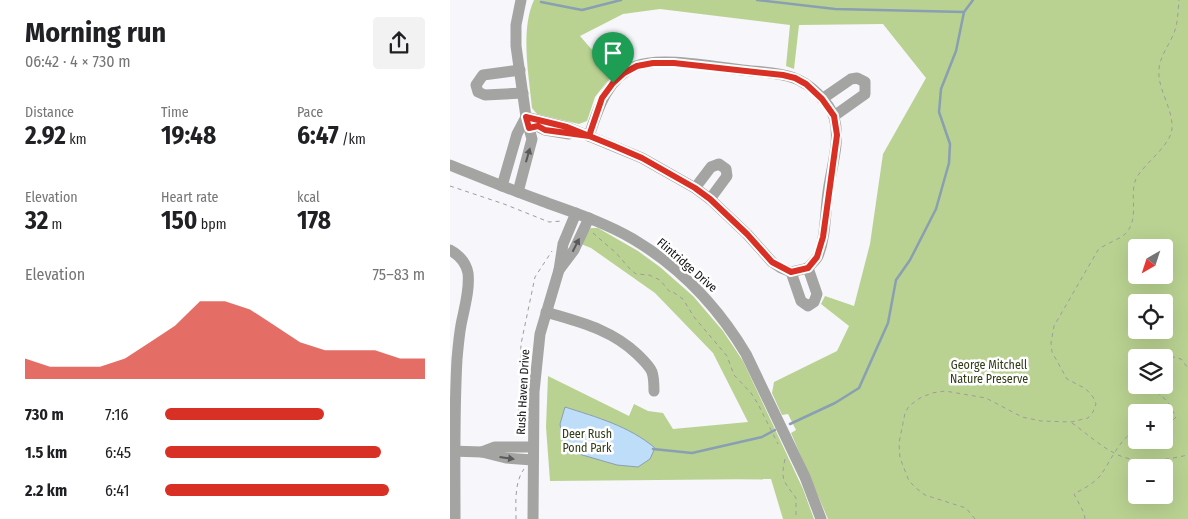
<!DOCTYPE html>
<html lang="en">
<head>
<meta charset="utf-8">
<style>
	body { margin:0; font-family:"Fira Sans Condensed",sans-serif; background:#f2f2f2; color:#202124; height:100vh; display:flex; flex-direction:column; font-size:19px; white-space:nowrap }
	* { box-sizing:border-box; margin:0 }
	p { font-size:16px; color:#757577 }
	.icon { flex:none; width:28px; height:28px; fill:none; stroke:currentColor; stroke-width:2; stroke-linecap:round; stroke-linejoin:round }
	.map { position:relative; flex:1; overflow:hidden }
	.details { display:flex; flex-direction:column; background:#fff; width:450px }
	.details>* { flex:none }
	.needle { width:32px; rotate:219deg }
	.controls { position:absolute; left:678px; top:239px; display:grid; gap:10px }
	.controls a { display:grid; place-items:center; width:45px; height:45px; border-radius:5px; background:#fff; box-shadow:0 5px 20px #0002; font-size:25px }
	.pin { position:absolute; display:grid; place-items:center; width:42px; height:42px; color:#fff; margin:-51px -21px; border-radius:50% 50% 50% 0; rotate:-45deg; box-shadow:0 0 5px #0007 }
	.pin .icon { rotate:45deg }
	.round { display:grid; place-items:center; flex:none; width:52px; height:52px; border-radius:5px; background:#f2f2f2 }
	.headline { display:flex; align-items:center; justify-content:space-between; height:85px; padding:0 25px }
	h1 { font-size:28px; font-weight:700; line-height:38px }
	.metrics { display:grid; grid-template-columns:repeat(3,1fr); gap:8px; height:85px; padding:5px 25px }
	.metrics div { display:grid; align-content:center }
	.metrics b { font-size:25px; font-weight:700 }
	.metrics small { font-size:14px; font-weight:400 }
	.metrics p { font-size:14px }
	.chart { height:140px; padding:10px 25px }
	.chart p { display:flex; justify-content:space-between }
	.chart svg { width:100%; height:90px; margin-top:5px; fill:#d93025; opacity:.7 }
	ul { padding:0 25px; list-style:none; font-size:16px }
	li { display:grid; grid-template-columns:80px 60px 1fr; align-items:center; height:38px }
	li i { height:12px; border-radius:6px; background:#d93025 }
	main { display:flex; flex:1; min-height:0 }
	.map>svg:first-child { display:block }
</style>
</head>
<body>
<main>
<section class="details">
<div class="headline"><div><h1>Morning run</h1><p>06:42 · 4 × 730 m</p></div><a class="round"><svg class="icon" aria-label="share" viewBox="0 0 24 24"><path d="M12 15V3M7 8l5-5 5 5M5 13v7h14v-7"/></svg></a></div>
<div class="metrics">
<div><p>Distance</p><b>2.92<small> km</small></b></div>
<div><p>Time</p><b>19:48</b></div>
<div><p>Pace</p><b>6:47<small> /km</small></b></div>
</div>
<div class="metrics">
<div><p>Elevation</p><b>32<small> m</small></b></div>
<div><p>Heart rate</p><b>150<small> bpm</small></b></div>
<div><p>kcal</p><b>178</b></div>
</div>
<div class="chart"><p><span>Elevation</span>75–83 m</p>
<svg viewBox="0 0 160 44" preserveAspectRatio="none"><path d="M0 44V34L10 38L20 38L30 38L40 34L50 26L60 18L70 6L80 6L90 10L100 18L110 26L120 30L130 30L140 30L150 34L160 34V44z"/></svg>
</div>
<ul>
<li><b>730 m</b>7:16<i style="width:61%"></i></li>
<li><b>1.5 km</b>6:45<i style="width:83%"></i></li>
<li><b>2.2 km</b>6:41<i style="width:86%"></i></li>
</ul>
</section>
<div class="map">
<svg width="738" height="519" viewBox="0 0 738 519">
	<rect width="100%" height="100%" fill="#f7f6fa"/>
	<!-- green -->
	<g fill="#b9d291" fill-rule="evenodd">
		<path d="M 84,0 L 738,0 L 738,519 L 378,519 L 341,433 L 346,430 L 338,414 L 332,415 L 322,393 L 324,382 L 387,351 L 399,326 L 371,304 L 375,296 L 404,306 L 420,244 L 433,154 L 476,78 L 433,24 L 349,25 L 344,69 L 336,66 L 340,25 L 210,9 L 173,14 L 130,36 L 163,74 L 145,97 L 137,121 L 129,124 L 87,114 L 82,108 C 79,76 70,30 84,0 ZM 686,248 L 714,248 L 714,275 L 686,275 ZM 686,302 L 714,302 L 714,330 L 686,330 ZM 686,358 L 714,358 L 714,385 L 686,385 ZM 686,412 L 714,412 L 714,440 L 686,440 ZM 686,468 L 714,468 L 714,495 L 686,495 Z"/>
		<path d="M 141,228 L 148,228 L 188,251 L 210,267 L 243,296 L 273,331 L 293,361 L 353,489 L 364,519 L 333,519 L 321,479 L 100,481 L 96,427 L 98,376 L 179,416 L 184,404 L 198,411 L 213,413 L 223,429 L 298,422 L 263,353 L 205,293 L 141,248 L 131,244 L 137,231 Z"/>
	</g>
	<!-- water -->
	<path fill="#beddf8" stroke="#8a9fb2" d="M 115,407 C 146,417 179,426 205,448 L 200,459 L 188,467 L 167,465 L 122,452 L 113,444 L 110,424 Z"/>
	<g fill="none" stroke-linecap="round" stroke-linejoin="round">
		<!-- stream -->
		<g stroke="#8a9fb2" stroke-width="2.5">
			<path d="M 307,0 L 385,9 L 514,12"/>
			<path d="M 91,2 L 132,10 L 171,0"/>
			<path d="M 340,424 L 385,403 L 409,388 L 438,323 L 446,280 L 460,260 L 486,209 L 499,163 L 500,144 L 489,112 L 491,89 L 506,51 L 514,12 L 523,0"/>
			<path d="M 203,449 L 242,453 L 312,437 L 325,430"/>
		</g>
		<!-- path -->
		<g stroke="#9d9c9f" stroke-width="1" stroke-dasharray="4 4" stroke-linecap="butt">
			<path d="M 0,186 L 54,204 L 99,222 L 113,221"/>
			<path d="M 143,233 L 166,253 L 180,269 L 186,274 L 199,275 L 210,280 L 220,292 L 223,292 L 233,299 L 244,317 L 277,356 L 284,375 L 301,393 L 308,404 L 328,444"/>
			<path d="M 714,362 L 724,357 L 731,359 L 738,368"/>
			<path d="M 703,385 L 705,390 L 718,402 L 726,417 L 714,429"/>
			<path d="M 622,423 C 636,433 650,446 666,454 C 688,465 715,460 738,455"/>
			<path d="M 73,436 L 68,429 L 71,344 L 85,277 L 102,251"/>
			<path d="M 335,459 C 330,481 334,481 346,498 L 346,519"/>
			<path d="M 66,519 C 66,503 64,483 74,469"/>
			<path d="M 525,519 L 516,508 L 475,495 L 466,488 L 459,481 L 450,458 L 449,443 L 455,413 L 459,406 L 470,398 L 482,393 L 495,391 L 536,398 L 572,417 L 591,421 L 621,422 L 638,418 L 643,412 L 646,404 L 643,397 L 636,389 L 617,379 L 602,352 L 601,343 L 604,326 L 648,250 C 656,243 672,239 677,232 C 690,216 678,192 687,177 C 695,163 722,144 722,128 C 723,108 707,89 709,69 C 710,55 721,43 725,30 C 728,21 728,10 729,0"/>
			<path d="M 635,519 L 634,513 L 624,494 C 633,489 643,484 650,476 C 661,461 669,439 686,430"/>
		</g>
		<!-- minor -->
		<g stroke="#a4a4a3" stroke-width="11">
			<path d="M 70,70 L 33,75 L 26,85 L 28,92 L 35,95 L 73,93"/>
			<path d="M 372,99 L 401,79 L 407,78 L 415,82 L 415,94 L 384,116"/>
			<path d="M 76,117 L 117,127 L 192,158 L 245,188 L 260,199 L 297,234 L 322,262 L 331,268 L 341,272 L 358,268"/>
			<path d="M 79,128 L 87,126 L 95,130 L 119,134"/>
			<path d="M 139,136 C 148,109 157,78 186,66 C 210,56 265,67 292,70 C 309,72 328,72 344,78 C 359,83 379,102 384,117 C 391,141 381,168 378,192 C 375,213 376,237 368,256 C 366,260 361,264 358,268"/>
			<path d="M 0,165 C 30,177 61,190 92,201 C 122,212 154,222 183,239 C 230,267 268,307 296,354 L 355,477 L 371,519"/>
			<path d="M 52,186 L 67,134 L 76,117"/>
			<path d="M 245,188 L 261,167 L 269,164 L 276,169 L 277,176 L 260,199"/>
			<path d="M 68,192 L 82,139 L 76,117 L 66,46 L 66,25 L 71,0"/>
			<path d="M 0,250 C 9,255 16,262 18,273 C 20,290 14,309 11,325 C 9,336 8,348 7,359 C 4,412 5,466 5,519"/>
			<path d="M 109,270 L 124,250 L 139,218"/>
			<path d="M 341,272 L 351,301 L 358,306 L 364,302 L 367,294 L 358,268"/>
			<path d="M 96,312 C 129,322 161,329 187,354 C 192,359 199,365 202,372 C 204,378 204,386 204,391"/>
			<path d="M 0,451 L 32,452 L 56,458 L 83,460"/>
			<path d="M 32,452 L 45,447 L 83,447"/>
			<path d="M 83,519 L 84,392 L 90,334 L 109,270 L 113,244 L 126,213"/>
		</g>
	</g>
	<!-- one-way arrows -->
	<defs><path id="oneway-solid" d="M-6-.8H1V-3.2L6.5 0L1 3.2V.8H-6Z" transform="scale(1.25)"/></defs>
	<g fill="#5a595a">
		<use href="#oneway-solid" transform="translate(78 155) rotate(-74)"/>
		<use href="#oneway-solid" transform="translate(126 245) rotate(-63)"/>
		<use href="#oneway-solid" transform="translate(57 458) rotate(8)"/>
	</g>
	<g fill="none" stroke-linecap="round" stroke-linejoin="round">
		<defs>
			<path id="route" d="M 163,83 L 152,98 L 139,136 L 95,130 L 88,126 L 79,128 L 76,117 L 117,127 L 164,146 L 192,158 L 245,188 L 260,199 L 297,234 L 322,262 L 341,272 L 358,268 L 367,257 L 373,237 L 387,135 L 384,116 L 372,99 L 356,84 L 345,78 L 333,75 L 224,63 L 203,63 L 187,66 L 174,73 L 163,83"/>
		</defs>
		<!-- route casing -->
		<use href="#route" stroke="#fff" stroke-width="10"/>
		<!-- route -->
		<use href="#route" stroke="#d93025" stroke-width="6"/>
	</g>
	<g text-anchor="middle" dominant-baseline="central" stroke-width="5" stroke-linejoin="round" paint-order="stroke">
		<!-- street labels -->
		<g font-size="12" fill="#0f0e10" stroke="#fff">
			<text transform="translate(237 265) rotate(41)">Flintridge Drive</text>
			<text transform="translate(73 392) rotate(-87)">Rush Haven Drive</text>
		</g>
		<!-- park labels -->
		<g font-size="12" fill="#303d17" stroke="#fff">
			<text x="539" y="365">George Mitchell<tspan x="539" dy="14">Nature Preserve</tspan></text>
			<text x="137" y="434">Deer Rush<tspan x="137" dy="14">Pond Park</tspan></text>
		</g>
	</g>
</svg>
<div class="controls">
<a><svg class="needle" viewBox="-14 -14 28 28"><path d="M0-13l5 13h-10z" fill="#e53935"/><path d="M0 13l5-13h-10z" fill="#757577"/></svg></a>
<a><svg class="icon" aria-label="locate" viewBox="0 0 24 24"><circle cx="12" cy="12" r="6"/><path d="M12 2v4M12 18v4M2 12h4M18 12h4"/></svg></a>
<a><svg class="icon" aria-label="layers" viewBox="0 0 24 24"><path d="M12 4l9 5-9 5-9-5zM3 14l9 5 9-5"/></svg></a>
<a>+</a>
<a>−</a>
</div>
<div class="pin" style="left:163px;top:83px;background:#1e9e55"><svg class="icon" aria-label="arrive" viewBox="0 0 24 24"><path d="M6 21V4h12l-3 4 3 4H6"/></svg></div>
</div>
</main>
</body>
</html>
